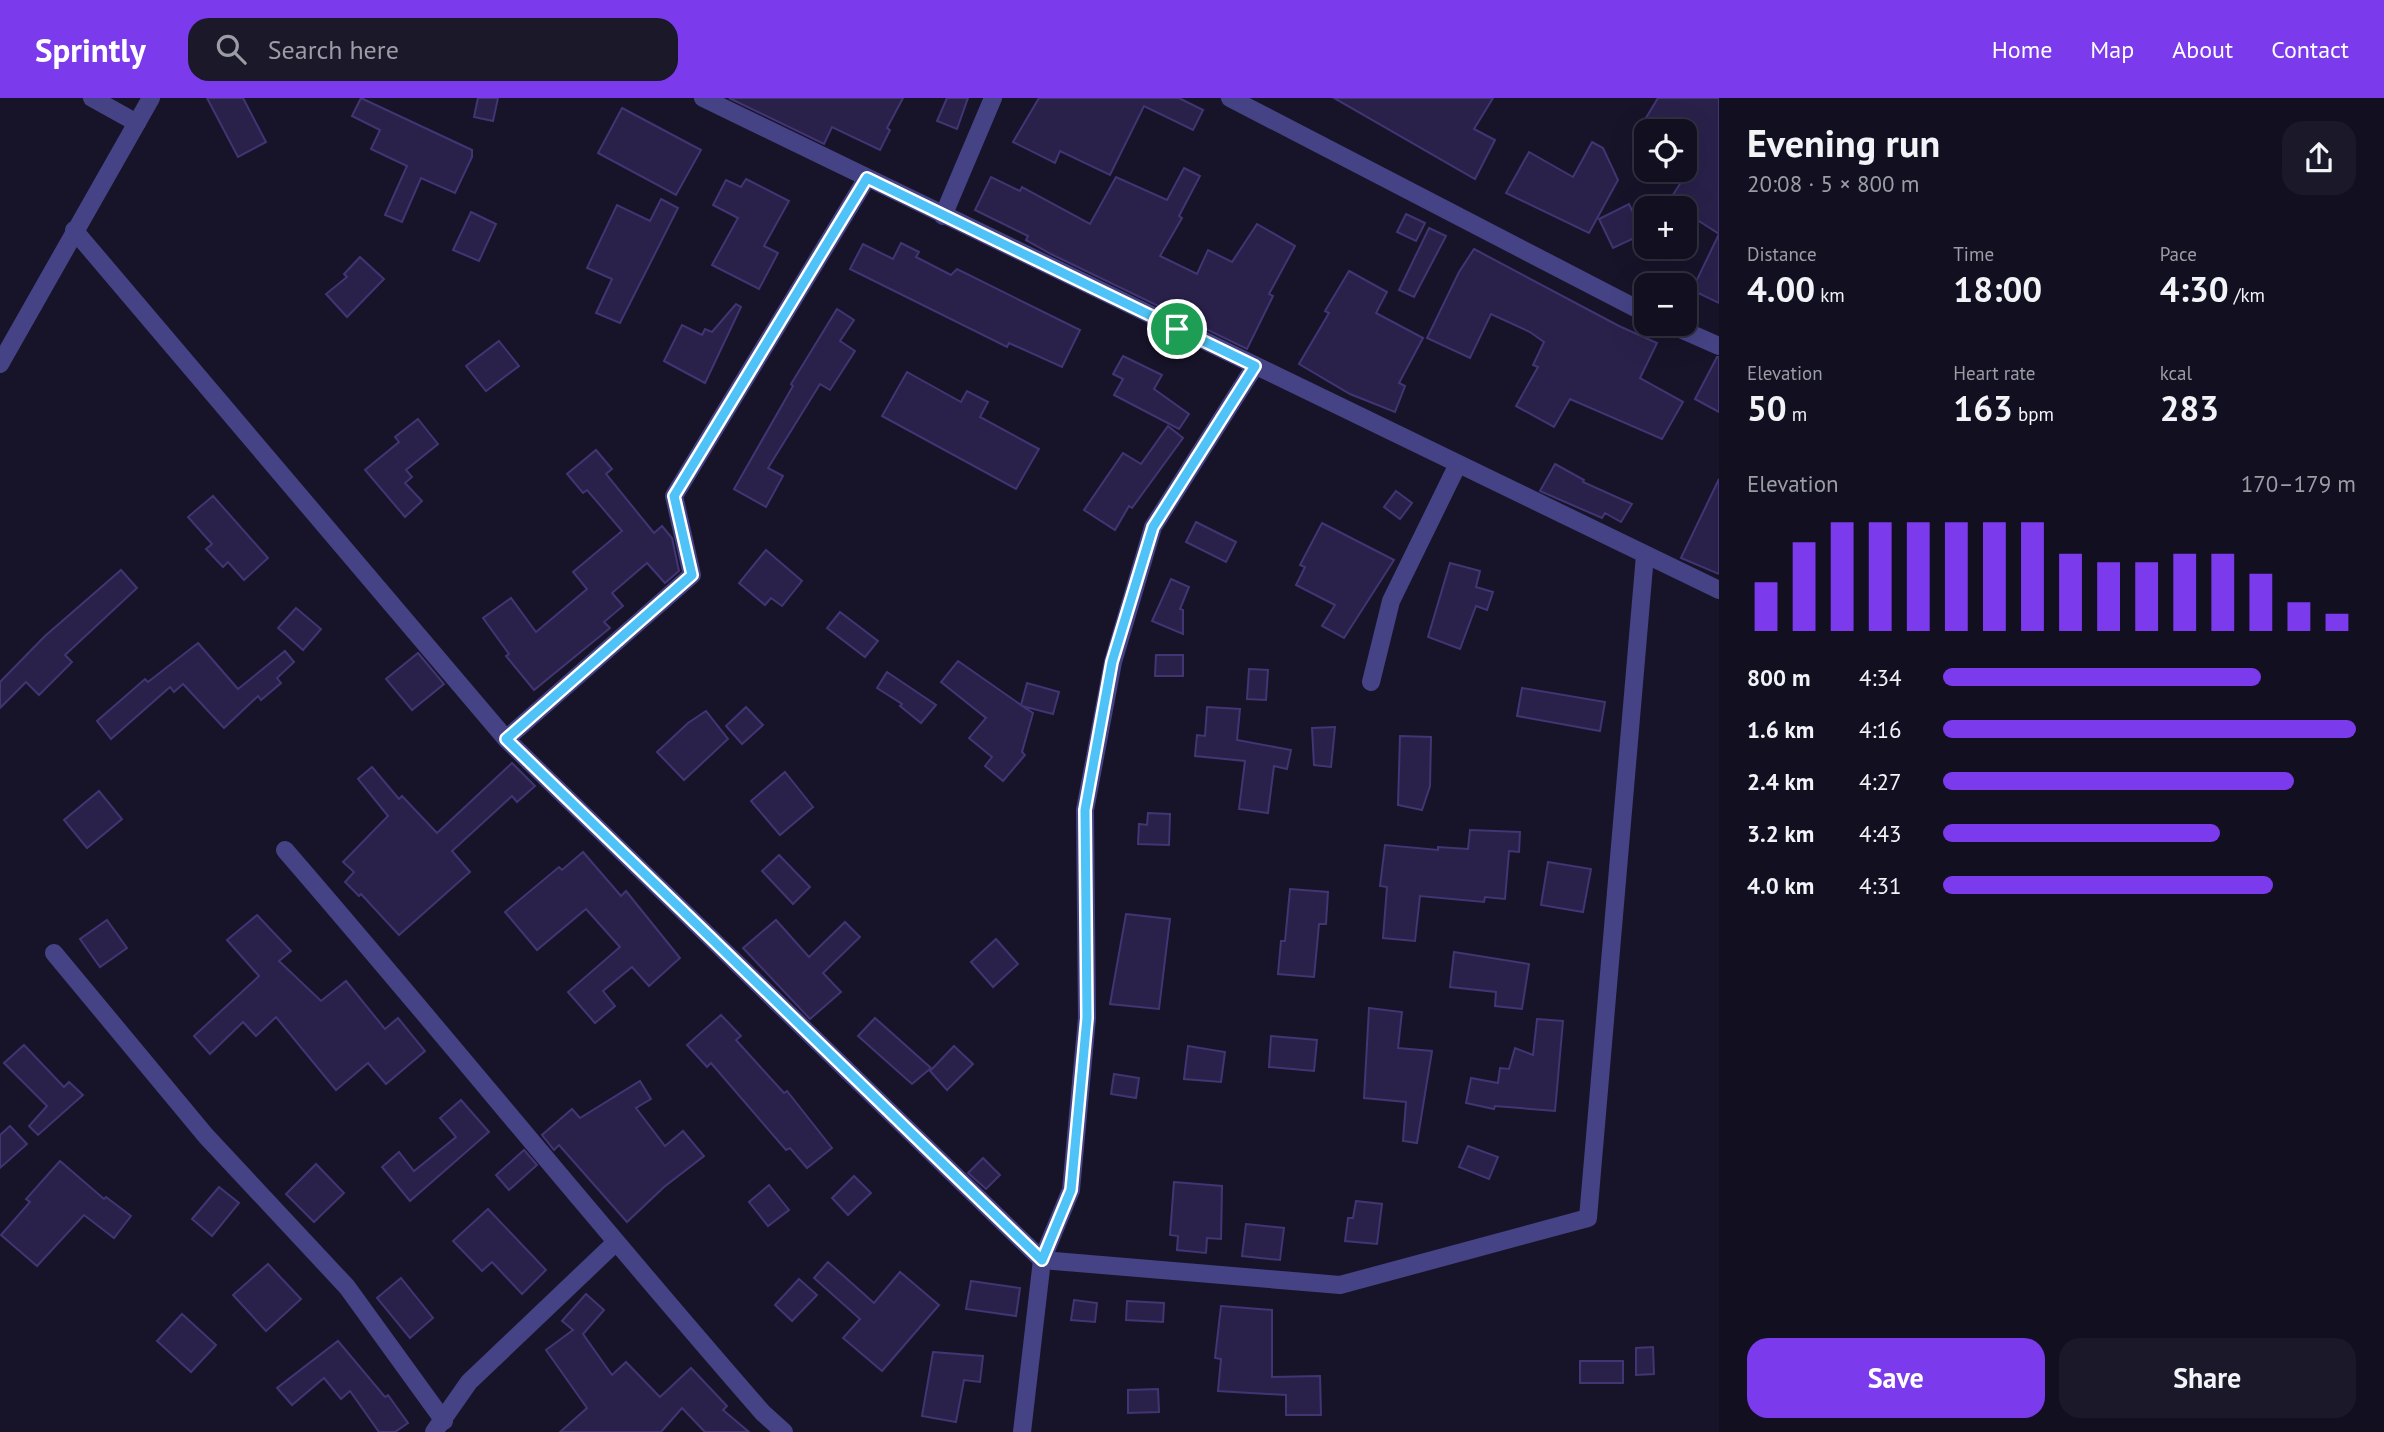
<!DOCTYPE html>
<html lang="en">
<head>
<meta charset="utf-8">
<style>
	body { margin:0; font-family:"PT Sans",sans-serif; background:#1a1829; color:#f1f3f6; height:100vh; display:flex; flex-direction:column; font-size:26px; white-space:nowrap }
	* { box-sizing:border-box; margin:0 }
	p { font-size:23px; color:#9c9ca5 }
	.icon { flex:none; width:38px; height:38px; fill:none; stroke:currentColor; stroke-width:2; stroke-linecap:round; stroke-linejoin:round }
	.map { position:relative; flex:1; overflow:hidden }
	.details { display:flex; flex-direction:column; background:#110f20; width:665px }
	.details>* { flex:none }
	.fabs { position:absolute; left:1634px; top:21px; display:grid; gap:14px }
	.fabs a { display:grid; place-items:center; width:63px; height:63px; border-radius:14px; background:#110f20; box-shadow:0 7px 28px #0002,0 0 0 2px #302f3e; font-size:35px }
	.pin { position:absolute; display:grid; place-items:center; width:60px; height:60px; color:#fff; margin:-30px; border:4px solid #fff; border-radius:50%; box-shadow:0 2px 7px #0007 }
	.round { display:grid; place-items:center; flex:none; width:74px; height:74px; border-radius:21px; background:#1a1829 }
	.summary { display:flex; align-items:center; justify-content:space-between; height:119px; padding:0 28px }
	h1 { font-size:38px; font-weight:600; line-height:52px }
	.stats { display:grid; grid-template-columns:repeat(3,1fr); gap:10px; height:119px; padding:7px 28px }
	.stats div { display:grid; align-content:center }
	.stats b { font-size:35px; font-weight:600 }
	.stats small { font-size:19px; font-weight:400 }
	.stats p { font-size:19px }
	.chart { height:196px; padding:14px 28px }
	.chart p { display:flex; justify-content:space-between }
	.chart svg { width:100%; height:126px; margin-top:7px; stroke:#7c3aed; stroke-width:6 }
	.action { display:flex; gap:14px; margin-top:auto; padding:14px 28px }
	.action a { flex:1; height:80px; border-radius:21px; background:#7c3aed; color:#fff; font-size:28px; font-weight:600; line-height:80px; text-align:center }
	.action a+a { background:#1a1829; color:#f1f3f6 }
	ul { padding:0 28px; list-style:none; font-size:23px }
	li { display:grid; grid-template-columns:112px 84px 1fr; align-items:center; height:52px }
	li i { height:18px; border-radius:9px; background:#7c3aed }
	header { display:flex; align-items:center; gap:42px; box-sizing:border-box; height:98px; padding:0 35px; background:#7c3aed; color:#fff }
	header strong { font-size:33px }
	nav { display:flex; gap:38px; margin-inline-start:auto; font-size:24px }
	.search { width:490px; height:63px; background:#1a1829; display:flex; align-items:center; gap:18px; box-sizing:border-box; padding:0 24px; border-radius:21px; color:#9c9ca5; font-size:26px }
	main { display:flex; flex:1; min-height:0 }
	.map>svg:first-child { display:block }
</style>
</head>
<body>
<header>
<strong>Sprintly</strong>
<div class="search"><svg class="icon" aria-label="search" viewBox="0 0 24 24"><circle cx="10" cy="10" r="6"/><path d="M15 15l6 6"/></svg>Search here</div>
<nav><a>Home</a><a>Map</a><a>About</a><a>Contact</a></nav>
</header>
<main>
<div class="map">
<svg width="1719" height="1334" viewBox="0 0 1719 1334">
	<rect width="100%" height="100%" fill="#17142a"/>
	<!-- building -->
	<g fill="#29214a" stroke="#413573" stroke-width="2">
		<path d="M 207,0 L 243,0 L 266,44 L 238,59 Z"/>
		<path d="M 361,0 L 472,52 L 472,59 L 455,95 L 421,80 L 402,124 L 385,117 L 407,68 L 371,51 L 380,32 L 352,18 Z"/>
		<path d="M 478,0 L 498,0 L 493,23 L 474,19 Z"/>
		<path d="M 729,0 L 903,0 L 887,30 L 890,32 L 880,52 L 832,29 L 824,46 Z"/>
		<path d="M 947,0 L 968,0 L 957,31 L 937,23 Z"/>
		<path d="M 1039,0 L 1179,0 L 1203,12 L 1193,32 L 1144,8 L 1110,77 L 1060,53 L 1055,65 L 1013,44 Z"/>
		<path d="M 1334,0 L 1493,0 L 1474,31 L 1495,42 L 1475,81 Z"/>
		<path d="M 1658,0 L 1719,0 L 1719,205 L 1692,192 L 1719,136 L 1685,114 L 1685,110 L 1669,103 L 1685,78 L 1685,33 L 1638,33 Z"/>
		<path d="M 622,10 L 701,52 L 676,97 L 598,55 Z"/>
		<path d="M 1592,44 L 1603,50 L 1618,82 L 1589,135 L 1506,95 L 1529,54 L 1573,79 Z"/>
		<path d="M 1184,70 L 1200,78 L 1179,118 L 1182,120 L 1160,158 L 1197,176 L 1208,152 L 1232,164 L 1257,126 L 1295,148 L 1269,196 L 1273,198 L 1247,251 L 1051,156 L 1026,142 L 1028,138 L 975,112 L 991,79 L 1020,93 L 1022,89 L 1090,126 L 1116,79 L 1167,102 Z"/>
		<path d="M 746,81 L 789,103 L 764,148 L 778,155 L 759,191 L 712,167 L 738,120 L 713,107 L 726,82 L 741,89 Z"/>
		<path d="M 661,101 L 678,110 L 620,225 L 596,215 L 612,181 L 587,170 L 617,107 L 650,123 Z"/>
		<path d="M 1629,106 L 1643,136 L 1613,150 L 1599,121 Z"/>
		<path d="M 471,114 L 496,126 L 479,163 L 453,152 Z"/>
		<path d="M 1406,116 L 1425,125 L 1416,143 L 1397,134 Z"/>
		<path d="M 1429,130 L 1446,138 L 1414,199 L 1399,192 Z"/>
		<path d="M 901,145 L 919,154 L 916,159 L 951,177 L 957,171 L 1080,232 L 1062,269 L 1009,245 L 1007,249 L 850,171 L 863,146 L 893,161 Z"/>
		<path d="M 1474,151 L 1619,228 L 1657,245 L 1640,280 L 1683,304 L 1662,341 L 1570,301 L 1554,329 L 1516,308 L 1538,269 L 1533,267 L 1544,244 L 1530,234 L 1491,216 L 1470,260 L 1427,240 L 1459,174 Z"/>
		<path d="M 360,159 L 384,181 L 347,219 L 326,196 L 347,179 L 344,176 Z"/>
		<path d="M 1349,173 L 1387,194 L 1376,215 L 1423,240 L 1399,285 L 1405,288 L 1395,314 L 1350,296 L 1299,266 L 1329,215 L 1325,213 Z"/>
		<path d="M 736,206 L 741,209 L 705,285 L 664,263 L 682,227 L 702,237 L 705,231 L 712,234 Z"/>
		<path d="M 837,211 L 854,222 L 840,243 L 855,253 L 830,292 L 820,286 L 768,370 L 783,378 L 766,409 L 734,391 L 793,288 L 791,286 Z"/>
		<path d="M 499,243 L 519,268 L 486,293 L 466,268 Z"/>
		<path d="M 1123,258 L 1162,277 L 1154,291 L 1189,316 L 1179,331 L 1114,297 L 1123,281 L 1113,276 Z"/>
		<path d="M 1717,259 L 1719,259 L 1719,314 L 1695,301 Z"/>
		<path d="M 907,274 L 961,304 L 967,293 L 988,304 L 980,319 L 1039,351 L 1016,391 L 882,318 Z"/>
		<path d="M 418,321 L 438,346 L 406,372 L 412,379 L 405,385 L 422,403 L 405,419 L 365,372 L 399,344 L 395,339 Z"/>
		<path d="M 1168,328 L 1183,340 L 1132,410 L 1129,408 L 1115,432 L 1084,412 L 1123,355 L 1141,366 Z"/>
		<path d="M 596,352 L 612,371 L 606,376 L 654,435 L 662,428 L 672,440 L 679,473 L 665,485 L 647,465 L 612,495 L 623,508 L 604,524 L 610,530 L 534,592 L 506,558 L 509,556 L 483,520 L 511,500 L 536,534 L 587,491 L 573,474 L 622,433 L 587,392 L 583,395 L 567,376 Z"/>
		<path d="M 1555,366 L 1584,382 L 1583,384 L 1632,406 L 1621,424 L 1605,415 L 1602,420 L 1540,393 Z"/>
		<path d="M 1719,381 L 1719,476 L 1681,460 Z"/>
		<path d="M 1396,393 L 1412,405 L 1400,421 L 1384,409 Z"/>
		<path d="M 213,398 L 268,460 L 244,482 L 228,464 L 223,469 L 206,451 L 212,446 L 188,419 Z"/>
		<path d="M 1196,424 L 1236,444 L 1226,464 L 1186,444 Z"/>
		<path d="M 1322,425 L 1394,462 L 1344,540 L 1322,528 L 1335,507 L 1296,487 L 1305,469 L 1300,467 Z"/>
		<path d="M 766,452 L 802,483 L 782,508 L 771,500 L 765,507 L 739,485 Z"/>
		<path d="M 1450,465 L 1480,473 L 1476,489 L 1493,494 L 1487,512 L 1476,508 L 1460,551 L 1428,539 Z"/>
		<path d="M 121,472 L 137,490 L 65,557 L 72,564 L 39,597 L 26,584 L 0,610 L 0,584 L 45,538 Z"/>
		<path d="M 1171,481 L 1189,489 L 1180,511 L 1183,512 L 1183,536 L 1152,523 Z"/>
		<path d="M 296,510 L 321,531 L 303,552 L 278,530 Z"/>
		<path d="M 840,514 L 878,543 L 865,559 L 827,530 Z"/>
		<path d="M 198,545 L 238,591 L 285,553 L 294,564 L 277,580 L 281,585 L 261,602 L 258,598 L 224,630 L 183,586 L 174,594 L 170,589 L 111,641 L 97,623 L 145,581 L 148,584 Z"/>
		<path d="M 418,555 L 444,586 L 412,612 L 386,581 Z"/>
		<path d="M 1156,557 L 1183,557 L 1183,578 L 1155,578 Z"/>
		<path d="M 958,563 L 1021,607 L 1027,585 L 1059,594 L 1053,616 L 1022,608 L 1033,615 L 1022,654 L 1025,657 L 1003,683 L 985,668 L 992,659 L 969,640 L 986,620 L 941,584 Z"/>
		<path d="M 1249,571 L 1268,572 L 1266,602 L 1247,601 Z"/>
		<path d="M 887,574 L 936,607 L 921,625 L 900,608 L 902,606 L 877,590 Z"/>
		<path d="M 1522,590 L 1605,604 L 1600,633 L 1517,618 Z"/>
		<path d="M 746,609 L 763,627 L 742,646 L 726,628 Z"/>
		<path d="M 1207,609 L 1240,611 L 1237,642 L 1291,652 L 1287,671 L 1274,668 L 1268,715 L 1239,711 L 1245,663 L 1195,658 L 1197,637 L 1205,638 Z"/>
		<path d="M 706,613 L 728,641 L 684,682 L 657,654 L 688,625 Z"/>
		<path d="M 1335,629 L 1331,669 L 1314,667 L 1312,630 Z"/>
		<path d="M 1400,638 L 1431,639 L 1430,688 L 1422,712 L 1398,707 Z"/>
		<path d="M 512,665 L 535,688 L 517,704 L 512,698 L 452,753 L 470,774 L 399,837 L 361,796 L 359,798 L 345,784 L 354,774 L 343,764 L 388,718 L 358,681 L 372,669 L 399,701 L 402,698 L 437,735 Z"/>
		<path d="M 785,674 L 813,709 L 780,737 L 751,703 Z"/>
		<path d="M 99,693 L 122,721 L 87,750 L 64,722 Z"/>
		<path d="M 1148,715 L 1170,716 L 1169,747 L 1138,746 L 1139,726 L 1147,727 Z"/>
		<path d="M 1470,732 L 1520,734 L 1519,754 L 1509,753 L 1505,801 L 1485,799 L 1484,804 L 1420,798 L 1415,843 L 1383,840 L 1387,789 L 1380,788 L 1385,747 L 1438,752 L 1438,749 L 1468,751 Z"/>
		<path d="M 583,754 L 621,798 L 626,793 L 680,860 L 649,888 L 632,869 L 603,893 L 615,908 L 595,925 L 568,894 L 620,849 L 586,811 L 537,852 L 505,814 L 559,769 L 562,772 Z"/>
		<path d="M 779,757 L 810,789 L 793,806 L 762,773 Z"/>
		<path d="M 1548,764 L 1591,771 L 1583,814 L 1541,807 Z"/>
		<path d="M 1290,791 L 1328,794 L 1326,826 L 1319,826 L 1314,879 L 1278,876 L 1281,843 L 1285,843 Z"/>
		<path d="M 1126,816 L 1170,821 L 1159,911 L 1110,906 Z"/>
		<path d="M 257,817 L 291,853 L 279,863 L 321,903 L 346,883 L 385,931 L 398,920 L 425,953 L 386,986 L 368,965 L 336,992 L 276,919 L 256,938 L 243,924 L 210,956 L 194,938 L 259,878 L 227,842 Z"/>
		<path d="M 107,822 L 127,850 L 100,869 L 80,841 Z"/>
		<path d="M 776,822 L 809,859 L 845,824 L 860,839 L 823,875 L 841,894 L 810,921 L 743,850 Z"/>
		<path d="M 996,841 L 1018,866 L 993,889 L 971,864 Z"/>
		<path d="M 1454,854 L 1529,866 L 1522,911 L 1495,908 L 1496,894 L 1450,889 Z"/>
		<path d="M 1369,910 L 1402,914 L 1398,950 L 1432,953 L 1417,1045 L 1403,1043 L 1406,1004 L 1364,1000 Z"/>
		<path d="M 721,917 L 741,938 L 736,942 L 784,995 L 787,993 L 832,1050 L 807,1070 L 790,1050 L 786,1052 L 711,965 L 707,969 L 687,947 Z"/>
		<path d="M 875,920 L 931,970 L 912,986 L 858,938 Z"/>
		<path d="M 1537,921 L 1563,923 L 1555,1013 L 1495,1008 L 1494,1011 L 1466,1005 L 1471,980 L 1498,985 L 1500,970 L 1509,971 L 1515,950 L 1533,957 Z"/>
		<path d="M 1271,938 L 1317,942 L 1314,973 L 1269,969 Z"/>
		<path d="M 24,947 L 64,989 L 69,984 L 83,997 L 38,1037 L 29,1028 L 47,1008 L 4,965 Z"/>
		<path d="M 954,948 L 973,966 L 947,992 L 930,973 Z"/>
		<path d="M 1188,948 L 1225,954 L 1221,984 L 1184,981 Z"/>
		<path d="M 1114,976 L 1139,980 L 1136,1000 L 1111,996 Z"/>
		<path d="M 640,983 L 651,1001 L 636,1010 L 665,1048 L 683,1033 L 704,1058 L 664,1089 L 627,1124 L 559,1047 L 554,1052 L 542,1037 L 572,1011 L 580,1020 Z"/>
		<path d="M 461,1002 L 489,1034 L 410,1103 L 382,1069 L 399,1054 L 414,1073 L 456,1039 L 440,1020 Z"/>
		<path d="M 10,1028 L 27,1046 L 0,1070 L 0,1037 Z"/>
		<path d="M 1468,1048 L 1498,1059 L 1489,1081 L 1459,1069 Z"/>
		<path d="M 524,1052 L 537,1067 L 509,1092 L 496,1077 Z"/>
		<path d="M 983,1060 L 1000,1077 L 986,1091 L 968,1075 Z"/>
		<path d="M 60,1063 L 104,1101 L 106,1099 L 131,1118 L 114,1140 L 84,1117 L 37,1168 L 1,1137 L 30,1104 L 26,1101 Z"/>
		<path d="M 316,1066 L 344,1095 L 314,1124 L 286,1096 Z"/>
		<path d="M 854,1078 L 871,1095 L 848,1117 L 832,1100 Z"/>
		<path d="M 1174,1084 L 1222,1088 L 1221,1141 L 1207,1140 L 1206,1155 L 1177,1152 L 1178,1138 L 1170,1137 Z"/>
		<path d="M 769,1087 L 789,1112 L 768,1128 L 749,1104 Z"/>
		<path d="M 219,1089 L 239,1105 L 212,1138 L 192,1121 Z"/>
		<path d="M 1356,1103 L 1382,1106 L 1377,1146 L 1345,1143 L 1348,1120 L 1353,1120 Z"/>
		<path d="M 488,1111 L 546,1172 L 522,1196 L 492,1164 L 482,1173 L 453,1143 Z"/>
		<path d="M 1246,1126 L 1284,1130 L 1280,1162 L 1242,1158 Z"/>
		<path d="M 828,1164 L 874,1205 L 900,1174 L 939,1207 L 882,1273 L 843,1240 L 860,1221 L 814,1180 Z"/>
		<path d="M 268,1166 L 301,1201 L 266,1233 L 233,1197 Z"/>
		<path d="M 401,1180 L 433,1220 L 410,1240 L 377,1200 Z"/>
		<path d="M 799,1181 L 817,1197 L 792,1223 L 775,1207 Z"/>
		<path d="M 971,1183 L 1020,1190 L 1016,1218 L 966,1211 Z"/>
		<path d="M 586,1196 L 604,1212 L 583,1236 L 612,1277 L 626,1264 L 660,1299 L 691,1270 L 727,1308 L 723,1312 L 749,1334 L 705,1334 L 682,1310 L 661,1334 L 560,1334 L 587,1310 L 546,1252 L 573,1232 L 562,1223 Z"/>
		<path d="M 1074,1202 L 1097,1205 L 1095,1224 L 1071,1222 Z"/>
		<path d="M 1127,1203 L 1164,1205 L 1163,1224 L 1126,1222 Z"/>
		<path d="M 1221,1208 L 1272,1212 L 1272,1279 L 1320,1278 L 1321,1317 L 1286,1317 L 1286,1297 L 1218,1293 L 1221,1261 L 1215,1260 Z"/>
		<path d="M 182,1216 L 216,1247 L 191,1274 L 157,1243 Z"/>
		<path d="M 338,1243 L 385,1299 L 388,1297 L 408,1325 L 395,1334 L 379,1334 L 350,1293 L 341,1301 L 324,1280 L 292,1307 L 277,1290 Z"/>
		<path d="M 1653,1249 L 1654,1276 L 1636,1277 L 1636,1250 Z"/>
		<path d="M 933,1254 L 983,1258 L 980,1284 L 964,1282 L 956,1324 L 922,1318 Z"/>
		<rect x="1580" y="1263" width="43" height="22"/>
		<path d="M 1158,1291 L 1159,1314 L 1128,1315 L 1128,1292 Z"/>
	</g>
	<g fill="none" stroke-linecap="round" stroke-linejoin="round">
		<!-- minor -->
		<g stroke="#454385" stroke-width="18">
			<path d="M 92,0 L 137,25"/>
			<path d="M 703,0 L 1719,492"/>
			<path d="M 1230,0 L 1647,216"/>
			<path d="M 943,118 L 993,0"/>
			<path d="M 74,132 L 506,641 L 1042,1162 L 1340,1187 L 1588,1120 L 1645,457"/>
			<path d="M 1669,226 L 1719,248"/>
			<path d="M 0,266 L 151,0"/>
			<path d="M 1371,584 L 1391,503 L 1458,366"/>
			<path d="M 506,641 L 692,477 L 674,398 L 867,80"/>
			<path d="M 285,752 C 446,938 601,1130 763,1315 L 784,1334"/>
			<path d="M 54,855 L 206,1038 L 347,1189 L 444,1323"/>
			<path d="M 434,1334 L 469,1284 L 615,1145"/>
			<path d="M 1022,1334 L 1042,1162 L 1071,1092 L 1087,920 L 1085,712 L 1113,564 L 1153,429 L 1255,268"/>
		</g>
	</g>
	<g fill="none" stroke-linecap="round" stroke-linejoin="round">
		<defs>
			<path id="route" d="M 867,80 L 1255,268 L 1153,429 L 1112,564 L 1085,712 L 1087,920 L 1071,1092 L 1042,1162 L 506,641 L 692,477 L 674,398 Z"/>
		</defs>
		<!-- route casing -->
		<use href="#route" stroke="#fff" stroke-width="14"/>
		<!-- route -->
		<use href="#route" stroke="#4fc3f7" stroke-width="9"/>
	</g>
</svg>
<div class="fabs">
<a><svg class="icon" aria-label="locate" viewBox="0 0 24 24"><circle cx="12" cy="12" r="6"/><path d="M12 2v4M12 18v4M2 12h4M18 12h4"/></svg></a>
<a>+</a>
<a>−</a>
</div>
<div class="pin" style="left:1177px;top:231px;background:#1e9e55"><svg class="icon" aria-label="arrive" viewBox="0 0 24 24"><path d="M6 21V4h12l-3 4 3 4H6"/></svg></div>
</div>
<section class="details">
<div class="summary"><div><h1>Evening run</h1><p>20:08 · 5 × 800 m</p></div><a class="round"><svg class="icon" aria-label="share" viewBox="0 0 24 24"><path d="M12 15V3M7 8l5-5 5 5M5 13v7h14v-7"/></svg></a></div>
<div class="stats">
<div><p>Distance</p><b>4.00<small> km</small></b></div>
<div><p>Time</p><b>18:00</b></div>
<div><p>Pace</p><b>4:30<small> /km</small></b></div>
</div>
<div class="stats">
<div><p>Elevation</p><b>50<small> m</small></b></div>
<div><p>Heart rate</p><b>163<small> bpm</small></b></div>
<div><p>kcal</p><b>283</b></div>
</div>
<div class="chart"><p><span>Elevation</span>170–179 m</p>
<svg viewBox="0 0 160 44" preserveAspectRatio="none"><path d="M5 44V27M15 44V13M25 44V6M35 44V6M45 44V6M55 44V6M65 44V6M75 44V6M85 44V17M95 44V20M105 44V20M115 44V17M125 44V17M135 44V24M145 44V34M155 44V38"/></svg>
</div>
<ul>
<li><b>800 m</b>4:34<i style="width:77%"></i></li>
<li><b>1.6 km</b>4:16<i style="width:100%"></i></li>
<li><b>2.4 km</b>4:27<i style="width:85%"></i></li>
<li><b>3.2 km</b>4:43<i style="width:67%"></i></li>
<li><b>4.0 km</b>4:31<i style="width:80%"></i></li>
</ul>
<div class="action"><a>Save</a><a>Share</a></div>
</section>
</main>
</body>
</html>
